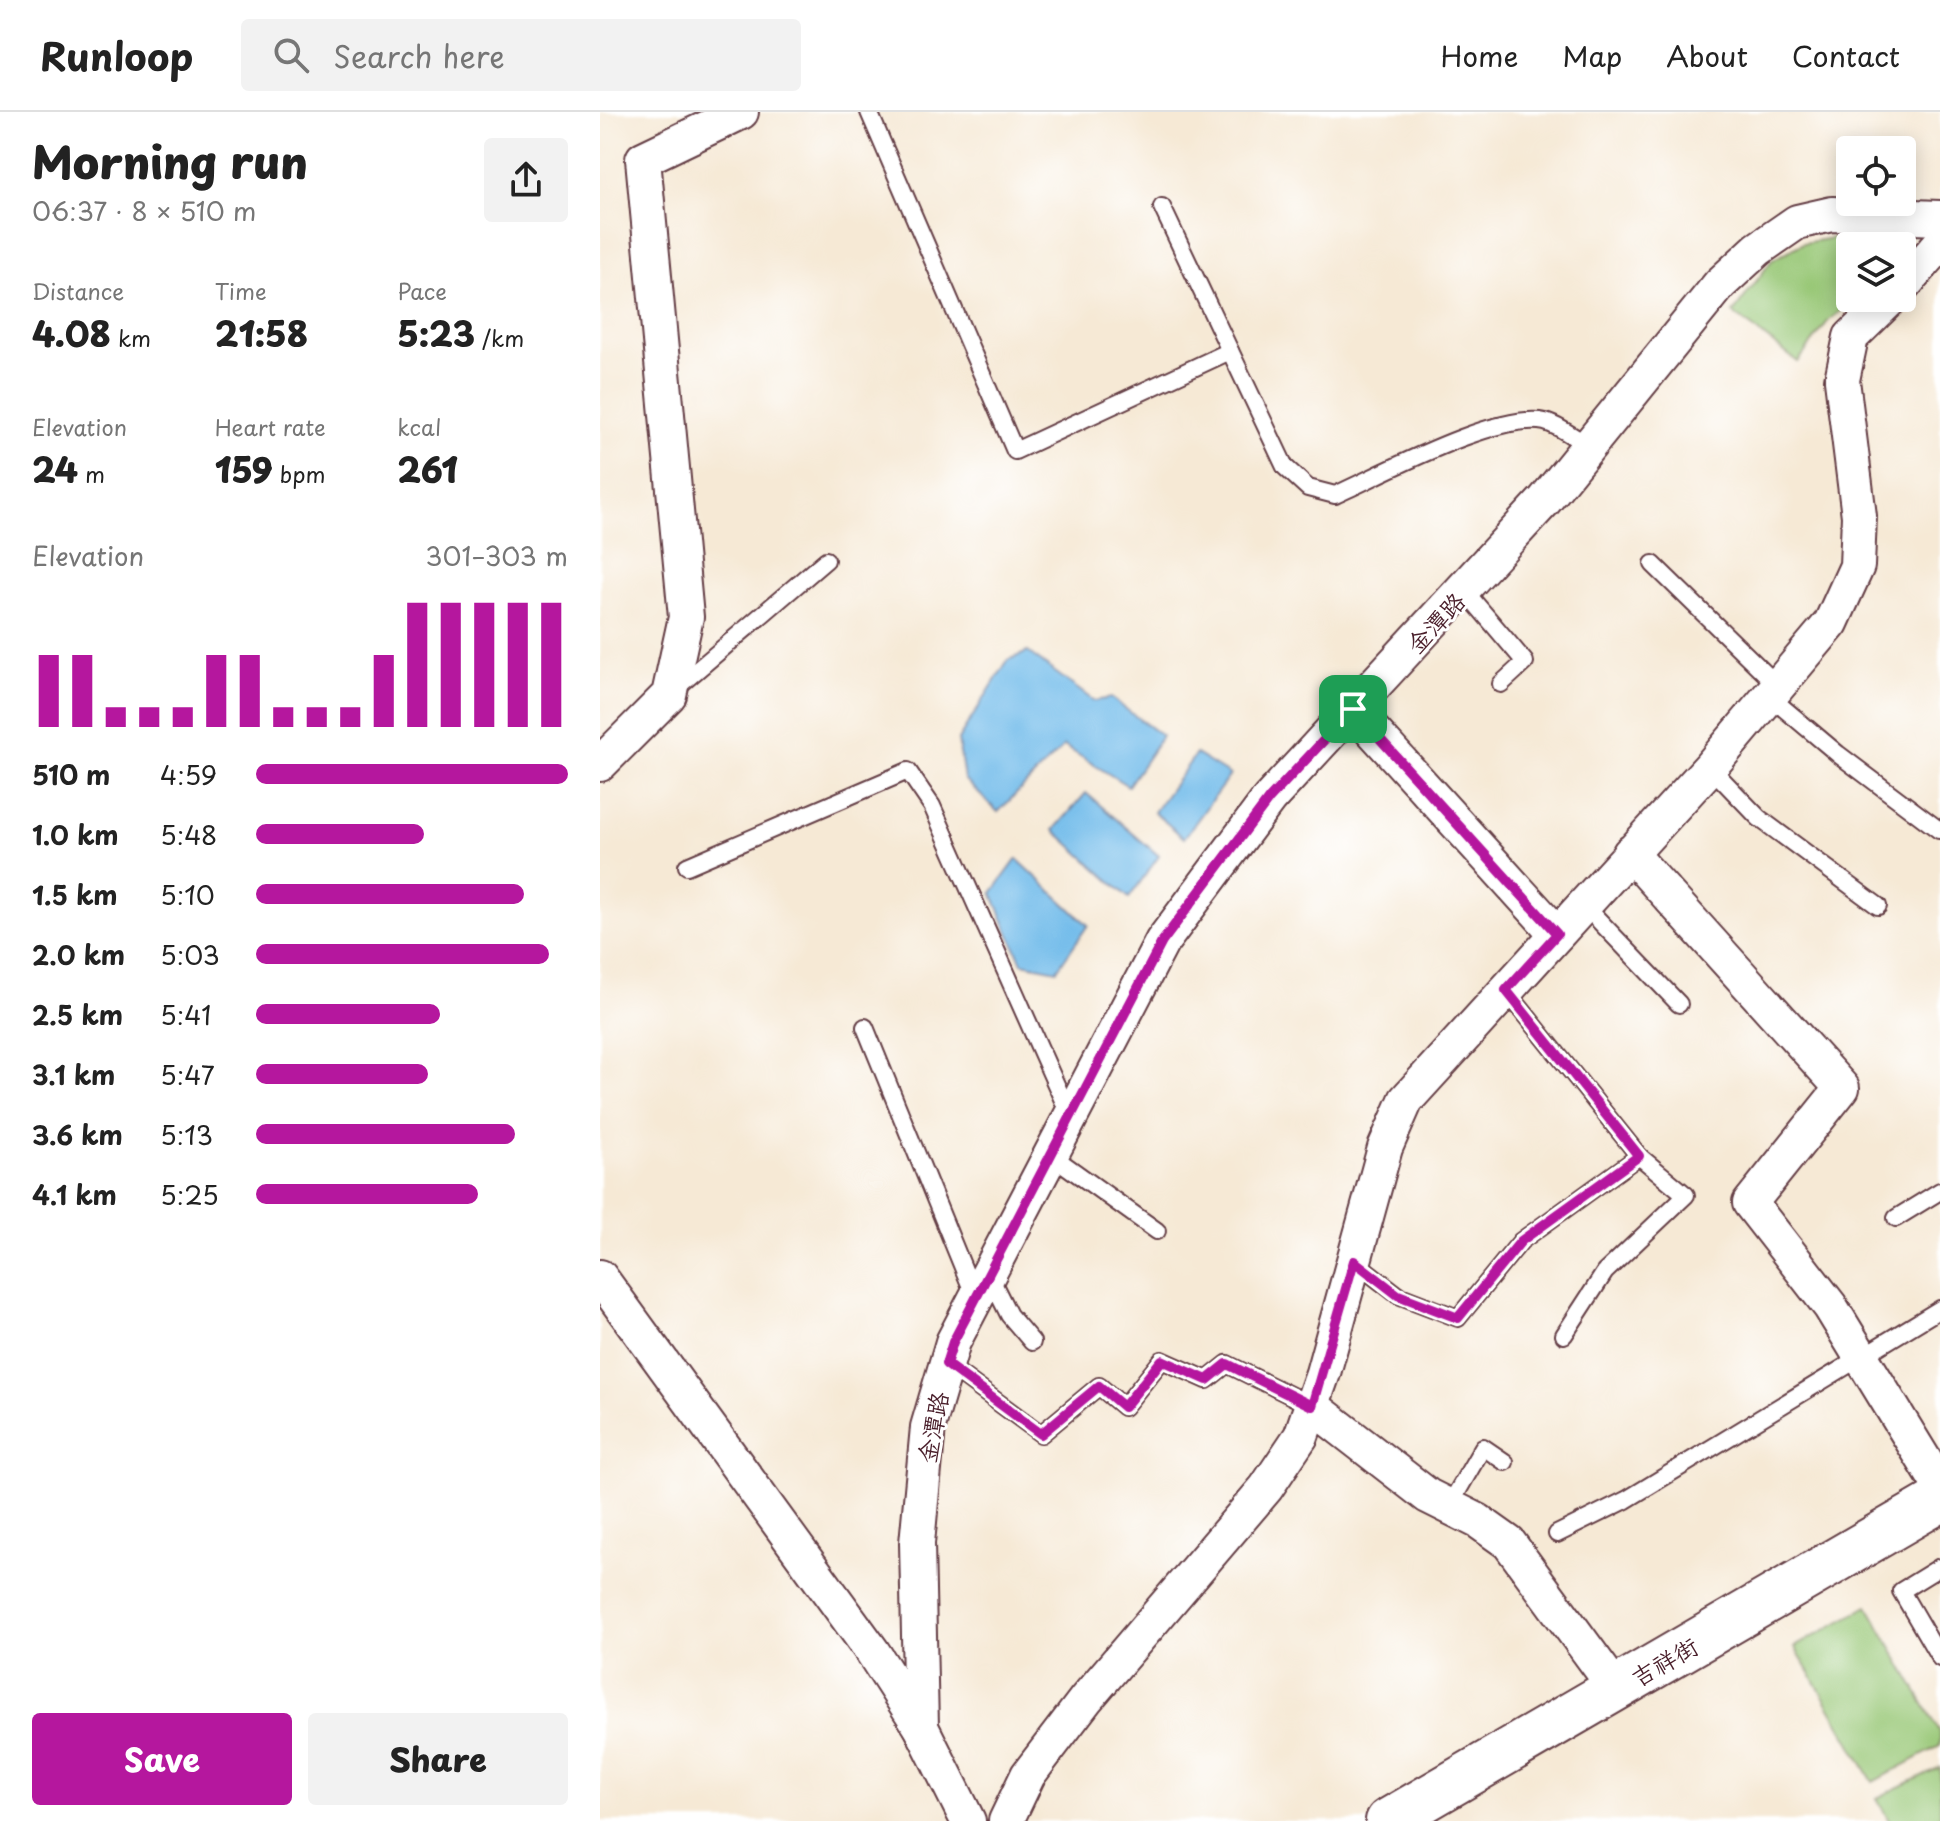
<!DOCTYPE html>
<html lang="en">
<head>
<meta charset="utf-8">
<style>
	body { margin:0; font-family:"Playpen Sans","LXGW WenKai TC",sans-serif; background:#f2f2f2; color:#222; height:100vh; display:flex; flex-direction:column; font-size:30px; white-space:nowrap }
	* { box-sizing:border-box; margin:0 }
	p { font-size:26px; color:#767676 }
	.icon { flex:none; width:44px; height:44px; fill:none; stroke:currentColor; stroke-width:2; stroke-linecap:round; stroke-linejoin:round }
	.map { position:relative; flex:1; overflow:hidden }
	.panel { display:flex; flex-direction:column; background:#fff; width:600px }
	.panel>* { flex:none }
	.controls { position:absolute; left:1236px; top:24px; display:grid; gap:16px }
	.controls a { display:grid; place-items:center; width:80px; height:80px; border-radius:8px; background:#fff; box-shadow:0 4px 20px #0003; font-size:40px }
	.pin { position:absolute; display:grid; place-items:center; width:68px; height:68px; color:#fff; margin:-34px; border-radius:16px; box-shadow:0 4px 12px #0006 }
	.round { display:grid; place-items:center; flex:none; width:84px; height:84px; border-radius:8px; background:#f2f2f2 }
	.overview { display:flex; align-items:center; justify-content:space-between; height:136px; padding:0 32px }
	h1 { font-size:44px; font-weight:800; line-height:60px }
	.stats { display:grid; grid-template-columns:repeat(3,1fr); gap:12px; height:136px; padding:8px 32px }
	.stats div { display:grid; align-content:center }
	.stats b { font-size:34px; font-weight:800 }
	.stats small { font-size:22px; font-weight:400 }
	.stats p { font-size:22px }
	.chart { height:224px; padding:16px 32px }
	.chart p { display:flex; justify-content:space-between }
	.chart svg { width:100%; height:144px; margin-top:8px; stroke:#b5179e; stroke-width:6 }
	.action { display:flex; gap:16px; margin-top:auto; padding:16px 32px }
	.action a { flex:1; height:92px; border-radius:8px; background:#b5179e; color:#fff; font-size:32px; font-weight:800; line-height:92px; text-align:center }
	.action a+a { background:#f2f2f2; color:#222 }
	ul { padding:0 32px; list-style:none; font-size:26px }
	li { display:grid; grid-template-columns:128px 96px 1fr; align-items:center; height:60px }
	li i { height:20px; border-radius:10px; background:#b5179e }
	header { display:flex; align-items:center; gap:48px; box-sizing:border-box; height:112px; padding:0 40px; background:#fff; border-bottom:2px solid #e0e0e0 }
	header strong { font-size:38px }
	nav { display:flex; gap:44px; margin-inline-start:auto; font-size:28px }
	.search { width:560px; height:72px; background:#f2f2f2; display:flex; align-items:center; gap:20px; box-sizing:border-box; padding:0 28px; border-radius:8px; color:#767676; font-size:30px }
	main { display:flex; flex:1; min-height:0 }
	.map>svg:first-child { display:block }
</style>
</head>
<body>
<header>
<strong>Runloop</strong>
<div class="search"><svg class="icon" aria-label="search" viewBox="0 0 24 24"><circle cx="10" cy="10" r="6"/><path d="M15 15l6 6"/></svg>Search here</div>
<nav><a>Home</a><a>Map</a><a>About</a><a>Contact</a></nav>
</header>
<main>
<section class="panel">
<div class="overview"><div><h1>Morning run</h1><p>06:37 · 8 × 510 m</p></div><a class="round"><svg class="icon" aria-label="share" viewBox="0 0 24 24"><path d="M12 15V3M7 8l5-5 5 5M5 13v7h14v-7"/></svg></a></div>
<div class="stats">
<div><p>Distance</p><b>4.08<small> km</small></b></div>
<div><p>Time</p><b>21:58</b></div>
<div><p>Pace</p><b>5:23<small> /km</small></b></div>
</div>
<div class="stats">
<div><p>Elevation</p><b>24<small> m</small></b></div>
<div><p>Heart rate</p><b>159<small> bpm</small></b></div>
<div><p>kcal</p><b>261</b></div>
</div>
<div class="chart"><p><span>Elevation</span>301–303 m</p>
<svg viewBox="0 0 160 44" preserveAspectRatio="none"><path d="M5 44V22M15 44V22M25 44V38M35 44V38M45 44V38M55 44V22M65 44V22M75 44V38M85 44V38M95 44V38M105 44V22M115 44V6M125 44V6M135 44V6M145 44V6M155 44V6"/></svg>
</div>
<ul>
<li><b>510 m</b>4:59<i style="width:100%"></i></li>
<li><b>1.0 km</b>5:48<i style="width:54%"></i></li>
<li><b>1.5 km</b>5:10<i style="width:86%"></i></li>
<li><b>2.0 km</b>5:03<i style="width:94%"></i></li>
<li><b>2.5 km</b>5:41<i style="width:59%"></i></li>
<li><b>3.1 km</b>5:47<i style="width:55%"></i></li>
<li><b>3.6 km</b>5:13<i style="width:83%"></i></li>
<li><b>4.1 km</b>5:25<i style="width:71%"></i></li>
</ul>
<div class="action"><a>Save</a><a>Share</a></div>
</section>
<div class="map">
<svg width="1340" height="1709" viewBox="0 0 1340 1709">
	<rect width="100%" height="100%" fill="#fff"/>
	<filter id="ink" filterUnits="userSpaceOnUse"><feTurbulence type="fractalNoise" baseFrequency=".0125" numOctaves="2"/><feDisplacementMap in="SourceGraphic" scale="16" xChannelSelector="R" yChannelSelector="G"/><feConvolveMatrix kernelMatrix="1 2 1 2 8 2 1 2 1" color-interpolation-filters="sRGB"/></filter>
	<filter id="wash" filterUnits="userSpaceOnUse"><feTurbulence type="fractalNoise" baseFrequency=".006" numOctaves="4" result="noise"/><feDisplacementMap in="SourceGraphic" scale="32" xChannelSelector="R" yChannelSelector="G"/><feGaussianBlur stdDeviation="1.8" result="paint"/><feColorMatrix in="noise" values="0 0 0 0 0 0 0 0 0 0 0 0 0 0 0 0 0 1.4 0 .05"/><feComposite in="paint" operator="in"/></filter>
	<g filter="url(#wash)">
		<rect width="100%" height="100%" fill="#f6e9d5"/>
		<!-- green -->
		<g fill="#99c877" stroke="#727451" stroke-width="2">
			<path d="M 1268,120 L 1301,127 L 1308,142 L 1302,150 L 1302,134 L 1250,134 L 1250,186 L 1258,186 L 1229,208 L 1198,250 L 1133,201 L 1172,148 L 1203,131 Z"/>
			<path d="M 1268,1494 L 1340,1620 L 1340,1634 L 1273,1670 L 1195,1535 Z"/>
			<path d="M 1340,1655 L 1340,1704 L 1329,1709 L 1289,1709 L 1277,1686 Z"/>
		</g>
		<!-- water -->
		<g fill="#71bbea" stroke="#5e6d8a" stroke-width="2">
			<path d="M 428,540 L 494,589 L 511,586 L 562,624 L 528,674 L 464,634 L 398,700 L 364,667 L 358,628 L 408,548 Z"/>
			<path d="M 596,642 L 630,663 L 584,726 L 554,700 Z"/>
			<path d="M 486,681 L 559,744 L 529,786 L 454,718 Z"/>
			<path d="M 417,747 L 488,813 L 457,858 L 422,851 L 392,781 Z"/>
		</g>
	</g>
	<g filter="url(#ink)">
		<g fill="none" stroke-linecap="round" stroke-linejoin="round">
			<defs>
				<g id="lane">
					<path d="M 269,0 L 415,339 L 630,239"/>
					<path d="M 562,95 L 685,355 L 708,376 L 735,383 C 782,362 898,299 945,310 C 960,314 976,327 989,334"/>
					<path d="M 1053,452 L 1178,574"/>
					<path d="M 864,478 L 925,550 L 901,572"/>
					<path d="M 75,577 L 226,448"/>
					<path d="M 1169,584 L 1238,642 L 1339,718"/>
					<path d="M 1110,655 L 1159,706 L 1278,794"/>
					<path d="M 87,754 L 308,659 L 332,694 L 470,1004"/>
					<path d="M 984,793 L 1079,892"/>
					<path d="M 265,915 L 375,1185"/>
					<path d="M 451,1043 L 557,1119"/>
					<path d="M 1296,1106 L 1340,1079"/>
					<path d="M 754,1149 L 798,1183 L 858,1206 L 921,1129 L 1039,1044 L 906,878"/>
					<path d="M 389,1163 L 409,1203 L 432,1230"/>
					<path d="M 964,1223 L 1005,1160 L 1086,1083 L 1039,1044"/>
					<path d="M 346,1252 L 441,1322 L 499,1274 L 524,1295 L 562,1248 L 607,1268 L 627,1252 L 712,1294"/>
					<path d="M 849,1394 L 883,1335 L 905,1350"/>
					<path d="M 957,1422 L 1026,1388 L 1340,1197"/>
					<path d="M 1340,1455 L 1301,1479 L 1340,1546"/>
				</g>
				<g id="street">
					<path d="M 1302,175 L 1340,132"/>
					<path d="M 753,597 L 957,822"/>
					<path d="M 0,652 L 69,583 L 86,505 L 43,47 L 141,0"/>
					<path d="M 1030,741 L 1242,976 L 1150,1091 L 1230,1194 L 1340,1374"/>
					<path d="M 0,1165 L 272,1539 L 321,1615 L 368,1709"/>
					<path d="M 712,1294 L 828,1384 L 878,1409 L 909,1431 L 1016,1577"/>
					<path d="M 321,1615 L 317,1431 L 328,1315 L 353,1230 L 562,830 L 669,687 L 945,388 L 1120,172 L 1158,137 L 1197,110 L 1232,102 L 1340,106"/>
					<path d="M 406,1709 L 428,1663 L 486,1587 L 666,1376 L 701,1324 L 723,1261 L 785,1036 L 806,988 L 1110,655 L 1231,511 L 1257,454 L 1259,404 L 1242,268 L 1251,225 L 1291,186"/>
				</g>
				<path id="secondary" d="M 788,1709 L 1340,1388"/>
			</defs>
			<!-- lane casing -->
			<use href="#lane" stroke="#643d44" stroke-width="20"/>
			<!-- street casing -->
			<use href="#street" stroke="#643d44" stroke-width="38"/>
			<!-- secondary casing -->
			<use href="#secondary" stroke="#643d44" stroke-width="48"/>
			<!-- lane -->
			<use href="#lane" stroke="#fff" stroke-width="16"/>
			<!-- street -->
			<use href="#street" stroke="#fff" stroke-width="34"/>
			<!-- secondary -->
			<use href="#secondary" stroke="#fff" stroke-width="44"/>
		</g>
	</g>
	<g fill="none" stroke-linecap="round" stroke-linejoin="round" filter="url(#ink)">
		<defs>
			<path id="route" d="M 753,597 L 957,822 L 906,878 L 1039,1044 L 921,1129 L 858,1206 L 798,1183 L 754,1149 L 712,1294 L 627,1252 L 607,1268 L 562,1248 L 524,1295 L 499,1274 L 441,1322 L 346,1252 L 353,1230 L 562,830 L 669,687 Z"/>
		</defs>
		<!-- route casing -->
		<use href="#route" stroke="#fff" stroke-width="16"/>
		<!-- route -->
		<use href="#route" stroke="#b5179e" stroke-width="10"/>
	</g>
	<g text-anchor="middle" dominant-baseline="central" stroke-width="6" stroke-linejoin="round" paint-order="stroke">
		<!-- street labels -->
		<g font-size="24" fill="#4a1f2b" stroke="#fff">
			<text transform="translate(835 510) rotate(-47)">金潭路</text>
			<text transform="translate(332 1315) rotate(-79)">金潭路</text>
			<text transform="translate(1064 1549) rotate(-30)">吉祥街</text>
		</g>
	</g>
</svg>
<div class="controls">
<a><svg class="icon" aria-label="locate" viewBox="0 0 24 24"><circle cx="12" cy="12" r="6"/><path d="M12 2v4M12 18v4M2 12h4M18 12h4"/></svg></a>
<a><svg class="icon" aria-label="layers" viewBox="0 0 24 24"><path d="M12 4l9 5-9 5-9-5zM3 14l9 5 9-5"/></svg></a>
</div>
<div class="pin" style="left:753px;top:597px;background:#1e9e55"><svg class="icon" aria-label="arrive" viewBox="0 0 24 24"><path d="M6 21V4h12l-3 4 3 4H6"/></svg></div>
</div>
</main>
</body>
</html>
